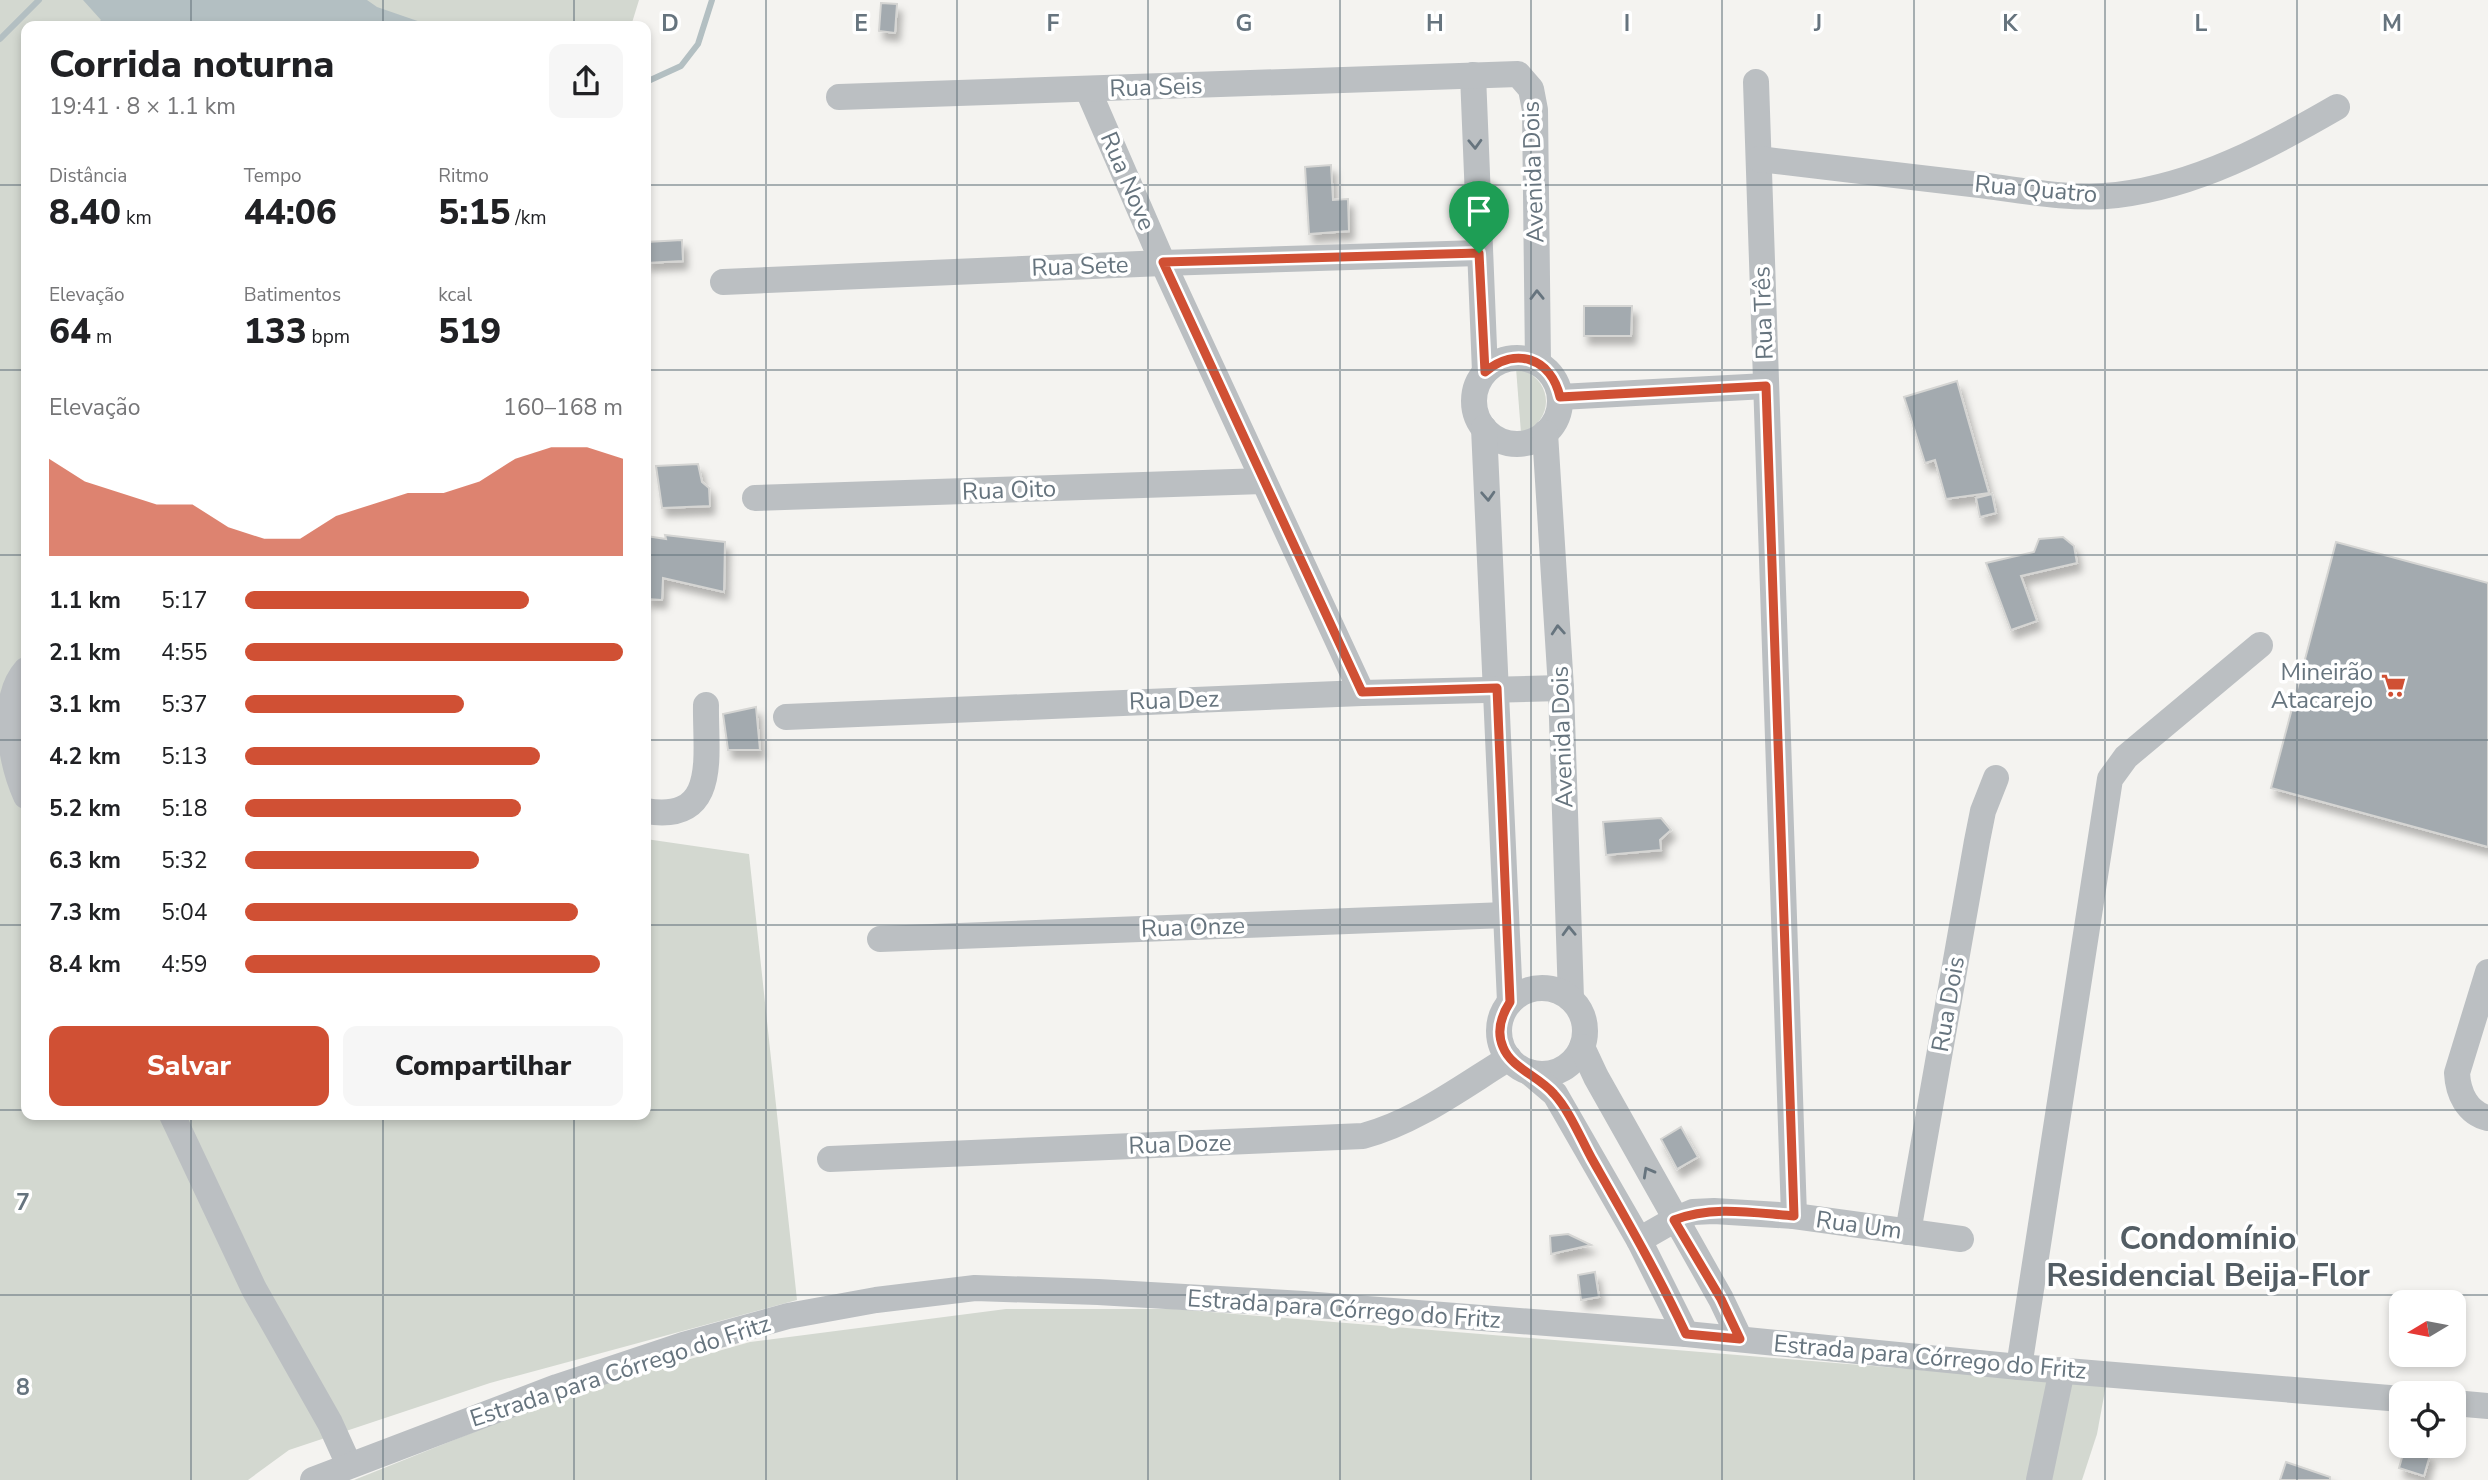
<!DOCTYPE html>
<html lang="pt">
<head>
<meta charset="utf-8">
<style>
	body { margin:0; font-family:"Nunito Sans",sans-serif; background:#f6f6f6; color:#202124; height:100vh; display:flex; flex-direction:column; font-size:26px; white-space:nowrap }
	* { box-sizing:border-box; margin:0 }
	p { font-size:23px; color:#757577 }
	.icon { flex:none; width:38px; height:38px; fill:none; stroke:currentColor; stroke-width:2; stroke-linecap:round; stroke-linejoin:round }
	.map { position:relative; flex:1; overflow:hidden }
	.sheet { position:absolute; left:21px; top:21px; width:630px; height:1099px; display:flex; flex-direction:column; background:#fff; border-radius:14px; box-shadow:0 4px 10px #0003 }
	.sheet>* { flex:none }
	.needle { width:46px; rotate:260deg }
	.fabs { position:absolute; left:2389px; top:1290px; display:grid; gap:14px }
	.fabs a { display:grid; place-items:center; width:77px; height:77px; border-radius:14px; background:#fff; box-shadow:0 4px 10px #0003; font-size:35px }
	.pin { position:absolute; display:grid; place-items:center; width:60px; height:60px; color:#fff; margin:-72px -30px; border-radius:50% 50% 50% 0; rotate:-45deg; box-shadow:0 0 7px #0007 }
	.pin .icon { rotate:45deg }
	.round { display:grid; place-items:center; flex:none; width:74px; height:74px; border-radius:14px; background:#f6f6f6 }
	.head { display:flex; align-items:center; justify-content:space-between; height:119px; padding:0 28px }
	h1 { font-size:38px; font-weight:800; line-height:52px }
	.stats { display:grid; grid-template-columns:repeat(3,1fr); gap:10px; height:119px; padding:7px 28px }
	.stats div { display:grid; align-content:center }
	.stats b { font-size:35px; font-weight:800 }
	.stats small { font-size:19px; font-weight:400 }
	.stats p { font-size:19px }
	.chart { height:196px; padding:14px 28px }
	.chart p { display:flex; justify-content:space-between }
	.chart svg { width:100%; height:126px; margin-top:7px; fill:#d05034; opacity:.7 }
	.action { display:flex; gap:14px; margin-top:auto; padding:14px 28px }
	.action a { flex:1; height:80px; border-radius:14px; background:#d05034; color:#fff; font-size:28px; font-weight:800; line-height:80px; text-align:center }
	.action a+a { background:#f6f6f6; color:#202124 }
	ul { padding:0 28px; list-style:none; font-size:23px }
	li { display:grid; grid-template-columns:112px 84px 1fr; align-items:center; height:52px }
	li i { height:18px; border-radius:9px; background:#d05034 }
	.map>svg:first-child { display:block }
</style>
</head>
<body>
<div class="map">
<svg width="2488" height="1480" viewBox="0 0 2488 1480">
	<defs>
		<filter id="shadow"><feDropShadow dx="4.5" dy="8" stdDeviation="3.5" flood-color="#0004"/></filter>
	</defs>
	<rect width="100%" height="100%" fill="#f4f3f0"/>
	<!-- green -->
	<g fill="#d3d8d0">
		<path d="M 0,0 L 639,0 L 631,26 L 26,26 L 26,1115 L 646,1115 L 646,839 L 749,854 L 797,1300 L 490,1383 L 289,1450 L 248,1480 L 0,1480 Z"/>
		<path d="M 1516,368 C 1553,376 1557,421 1521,433 Z"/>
		<path d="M 1006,1309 L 1174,1309 L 2106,1385 L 2097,1434 L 2082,1480 L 354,1480 L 574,1392 L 750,1342 Z"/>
	</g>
	<!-- water -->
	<path fill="#b3bfc2" d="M 83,0 L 367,0 L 377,7 L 432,26 L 365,26 L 361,21 L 350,26 L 95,26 L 101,20 Z"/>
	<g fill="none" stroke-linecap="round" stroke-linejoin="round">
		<!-- stream -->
		<g stroke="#b3bfc2" stroke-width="6">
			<path d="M 348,23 L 364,26"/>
			<path d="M 0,39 L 39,0"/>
			<path d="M 646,82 L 681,66 L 698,44 L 712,0"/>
		</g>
	</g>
	<!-- building -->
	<g fill="#a3aaaf" stroke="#d5d5d3" stroke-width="2" filter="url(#shadow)">
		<path d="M 881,3 L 897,4 L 895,33 L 879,31 Z"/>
		<path d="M 1331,165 L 1333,200 L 1348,199 L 1349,231 L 1309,234 L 1305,167 Z"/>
		<path d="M 682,240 L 683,261 L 646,263 L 646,242 Z"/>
		<path d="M 1584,306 L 1632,306 L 1631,336 L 1584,336 Z"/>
		<path d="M 1957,381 L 1989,493 L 1946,499 L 1935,460 L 1925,463 L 1904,397 Z"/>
		<path d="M 698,464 L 702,482 L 709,488 L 710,506 L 662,508 L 656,466 Z"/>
		<path d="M 1992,494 L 1996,513 L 1980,517 L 1976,498 Z"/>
		<path d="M 665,535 L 725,542 L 724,592 L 663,578 L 662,600 L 646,599 L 646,536 L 666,539 Z"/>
		<path d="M 2063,537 L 2074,546 L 2077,563 L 2021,576 L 2037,621 L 2011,630 L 1986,563 L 2034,552 L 2039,539 Z"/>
		<path d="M 2336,542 L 2488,583 L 2488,847 L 2271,788 Z"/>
		<path d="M 756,707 L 760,750 L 728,750 L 723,714 Z"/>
		<path d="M 1661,818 L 1671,830 L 1660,840 L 1661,850 L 1606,855 L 1603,822 Z"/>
		<path d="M 1681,1127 L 1698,1157 L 1677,1169 L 1661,1139 Z"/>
		<path d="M 1568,1234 L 1591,1245 L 1551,1254 L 1550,1236 Z"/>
		<path d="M 1595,1272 L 1599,1297 L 1581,1300 L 1578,1275 Z"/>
		<path d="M 2405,1447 L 2430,1455 L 2424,1476 L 2399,1468 Z"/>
		<path d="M 2286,1462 L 2330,1477 L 2330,1480 L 2280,1480 Z"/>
	</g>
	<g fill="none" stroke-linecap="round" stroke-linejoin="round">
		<!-- minor -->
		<g stroke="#bbbfc2" stroke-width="26">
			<path d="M 1473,75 L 1485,372"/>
			<path d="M 1756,82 L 1794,1216"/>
			<path d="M 1088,90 L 1163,263 L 1362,693"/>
			<path d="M 839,97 L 1518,74 L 1531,89 L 1535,110 L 1538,363"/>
			<path d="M 1759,159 C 1833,168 1906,176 1980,185 C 2025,191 2072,200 2117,195 C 2198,185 2268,147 2337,107"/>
			<path d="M 723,282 L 1163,263 L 1479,253"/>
			<circle cx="1517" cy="401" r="43"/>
			<path d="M 1560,397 L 1766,386"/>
			<path d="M 1484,428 L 1510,1002"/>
			<path d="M 1545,433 L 1561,688 L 1571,999"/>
			<path d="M 755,498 L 1263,481"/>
			<path d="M 26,670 C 0,699 10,760 26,796"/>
			<path d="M 786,717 L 1362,693 L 1561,688"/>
			<path d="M 646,811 C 720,823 705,755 706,705"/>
			<path d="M 880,939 L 1506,915"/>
			<path d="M 2488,972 L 2457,1073 C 2458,1093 2467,1113 2488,1118"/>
			<circle cx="1542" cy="1031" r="43"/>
			<path d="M 1582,1047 L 1596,1077 L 1721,1299 L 1740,1339"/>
			<path d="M 1529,1072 L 1555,1094 L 1639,1240 L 1686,1334"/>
			<path d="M 172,1115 L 254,1289 L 330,1423 L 349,1465"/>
			<path d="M 830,1159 L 1363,1136 C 1416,1122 1463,1086 1509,1058"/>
			<path d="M 1908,1232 L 1977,841 L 1983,811 L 1996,778"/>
			<path d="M 1639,1240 L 1674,1220 L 1693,1212 L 1714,1211 L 1794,1216 L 1961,1239"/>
			<path d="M 2019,1367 L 2110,779 L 2126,757 L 2260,645"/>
			<path d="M 2454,1403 L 2488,1406"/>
			<path d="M 313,1480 L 557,1387 L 683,1345 L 788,1316 L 876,1300 L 975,1288 L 1098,1292 L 1304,1304 L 1686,1334 L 2019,1367 L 2401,1399"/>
			<path d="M 2039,1480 L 2062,1370"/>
		</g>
	</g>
	<!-- one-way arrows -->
	<defs><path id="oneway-chevron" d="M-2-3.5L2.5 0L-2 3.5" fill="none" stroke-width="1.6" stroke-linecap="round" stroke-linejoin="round" transform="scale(1.75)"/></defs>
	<g stroke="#66747e">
		<use href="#oneway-chevron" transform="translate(1475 144) rotate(88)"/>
		<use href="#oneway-chevron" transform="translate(1537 295) rotate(-91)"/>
		<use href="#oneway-chevron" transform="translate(1488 496) rotate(87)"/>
		<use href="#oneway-chevron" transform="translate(1558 630) rotate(-94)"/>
		<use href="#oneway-chevron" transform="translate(1569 931) rotate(-92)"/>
		<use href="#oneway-chevron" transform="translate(1648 1172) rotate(-119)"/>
	</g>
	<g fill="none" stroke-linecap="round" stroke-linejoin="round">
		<defs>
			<path id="route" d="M 1479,253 L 1485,372 C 1516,346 1551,358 1560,397 L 1766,386 L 1794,1216 C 1754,1213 1713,1205 1674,1220 L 1721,1299 L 1740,1339 L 1686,1334 C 1658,1274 1625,1217 1592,1159 C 1581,1139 1569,1110 1554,1094 C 1539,1076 1511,1068 1503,1047 C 1496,1031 1501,1016 1510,1002 L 1497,688 L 1362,692 L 1163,262 Z"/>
		</defs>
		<!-- route casing -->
		<use href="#route" stroke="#fff" stroke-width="14"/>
		<!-- route -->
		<use href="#route" stroke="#d05034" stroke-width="9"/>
	</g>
	<!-- grid -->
	<path fill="none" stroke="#66747e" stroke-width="2" stroke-opacity="0.55" d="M 191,0 L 191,26M 383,0 L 383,26M 574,0 L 574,26M 766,0 L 766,1480M 957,0 L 957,1480M 1148,0 L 1148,1480M 1340,0 L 1340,1480M 1531,0 L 1531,1480M 1722,0 L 1722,1480M 1914,0 L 1914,1480M 2105,0 L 2105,1480M 2297,0 L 2297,1480M 0,185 L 26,185M 646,185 L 2488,185M 0,370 L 26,370M 646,370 L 2488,370M 0,555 L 26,555M 646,555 L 2488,555M 0,740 L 26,740M 646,740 L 2488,740M 0,925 L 26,925M 646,925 L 2488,925M 0,1110 L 26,1110M 646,1110 L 2488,1110M 191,1115 L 191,1480M 383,1115 L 383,1480M 574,1115 L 574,1480M 0,1295 L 2488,1295"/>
	<!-- icons -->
	<defs>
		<symbol id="supermarket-bare" viewBox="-9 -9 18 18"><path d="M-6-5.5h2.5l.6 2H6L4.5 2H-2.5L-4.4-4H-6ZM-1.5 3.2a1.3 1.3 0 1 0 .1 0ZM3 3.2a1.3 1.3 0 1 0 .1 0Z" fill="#d05034" stroke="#fff" stroke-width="2.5" paint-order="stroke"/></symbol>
	</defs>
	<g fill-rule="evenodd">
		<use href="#supermarket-bare" x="2376" y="668" width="35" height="35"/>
	</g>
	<g text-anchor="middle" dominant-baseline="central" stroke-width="7" stroke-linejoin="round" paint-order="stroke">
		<!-- street labels -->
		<g font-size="24" fill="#66747e" stroke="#fff">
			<text transform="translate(1156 87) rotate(-2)">Rua Seis</text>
			<text transform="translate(1533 172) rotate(-92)">Avenida Dois</text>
			<text transform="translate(1128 181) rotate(67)">Rua Nove</text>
			<text transform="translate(2036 189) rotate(5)">Rua Quatro</text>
			<text transform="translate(1080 266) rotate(-2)">Rua Sete</text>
			<text transform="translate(1763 313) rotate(-92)">Rua Três</text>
			<text transform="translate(1009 490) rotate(-2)">Rua Oito</text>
			<text transform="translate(1174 700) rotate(-2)">Rua Dez</text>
			<text transform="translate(1562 737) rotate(-92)">Avenida Dois</text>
			<text transform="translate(1193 927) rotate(-2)">Rua Onze</text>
			<text transform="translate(1948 1004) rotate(-80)">Rua Dois</text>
			<text transform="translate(1180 1144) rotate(-2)">Rua Doze</text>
			<text transform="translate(1859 1225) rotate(8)">Rua Um</text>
			<text transform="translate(1344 1309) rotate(4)">Estrada para Córrego do Fritz</text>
			<text transform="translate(1930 1357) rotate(5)">Estrada para Córrego do Fritz</text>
			<text transform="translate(620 1371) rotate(-18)">Estrada para Córrego do Fritz</text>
		</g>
		<!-- poi labels -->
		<g font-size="24" fill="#66747e" stroke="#fff" text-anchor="end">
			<text x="2373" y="672">Mineirão<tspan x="2373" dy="28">Atacarejo</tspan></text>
		</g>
		<!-- district labels -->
		<g font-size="32" font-weight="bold" fill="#535d64" stroke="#fff">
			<text x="2208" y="1238">Condomínio<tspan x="2208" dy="37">Residencial Beija-Flor</tspan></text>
		</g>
	</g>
	<g font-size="23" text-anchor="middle" font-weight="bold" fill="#66747e" stroke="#fff" stroke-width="7" stroke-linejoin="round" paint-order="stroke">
		<text x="670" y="31">D</text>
		<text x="861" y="31">E</text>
		<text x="1053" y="31">F</text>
		<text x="1244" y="31">G</text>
		<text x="1435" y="31">H</text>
		<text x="1627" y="31">I</text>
		<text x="1818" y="31">J</text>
		<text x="2010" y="31">K</text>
		<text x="2201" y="31">L</text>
		<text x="2392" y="31">M</text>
		<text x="23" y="1210">7</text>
		<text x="23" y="1395">8</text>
	</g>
</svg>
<div class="fabs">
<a><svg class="needle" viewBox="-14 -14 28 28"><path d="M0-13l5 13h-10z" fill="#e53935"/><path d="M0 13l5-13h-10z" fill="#757577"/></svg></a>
<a><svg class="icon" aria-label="locate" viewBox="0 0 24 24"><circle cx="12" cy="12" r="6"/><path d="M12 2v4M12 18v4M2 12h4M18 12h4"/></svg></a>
</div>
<div class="pin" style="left:1479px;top:253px;background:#1e9e55"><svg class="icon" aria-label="arrive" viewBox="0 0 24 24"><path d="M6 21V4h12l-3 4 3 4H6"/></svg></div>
<section class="sheet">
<div class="head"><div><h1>Corrida noturna</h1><p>19:41 · 8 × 1.1 km</p></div><a class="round"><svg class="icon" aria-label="share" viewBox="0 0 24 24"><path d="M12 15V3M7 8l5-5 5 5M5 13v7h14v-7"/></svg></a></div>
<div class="stats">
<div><p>Distância</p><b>8.40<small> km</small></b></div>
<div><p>Tempo</p><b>44:06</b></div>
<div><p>Ritmo</p><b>5:15<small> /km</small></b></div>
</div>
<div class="stats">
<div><p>Elevação</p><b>64<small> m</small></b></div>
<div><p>Batimentos</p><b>133<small> bpm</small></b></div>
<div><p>kcal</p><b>519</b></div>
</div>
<div class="chart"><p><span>Elevação</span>160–168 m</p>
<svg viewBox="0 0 160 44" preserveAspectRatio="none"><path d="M0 44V10L10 18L20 22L30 26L40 26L50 34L60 38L70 38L80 30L90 26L100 22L110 22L120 18L130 10L140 6L150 6L160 10V44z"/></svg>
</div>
<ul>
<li><b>1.1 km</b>5:17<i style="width:75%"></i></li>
<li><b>2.1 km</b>4:55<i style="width:100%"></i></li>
<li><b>3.1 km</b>5:37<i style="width:58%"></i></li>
<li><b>4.2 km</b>5:13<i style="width:78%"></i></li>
<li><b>5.2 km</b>5:18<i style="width:73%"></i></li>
<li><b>6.3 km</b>5:32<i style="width:62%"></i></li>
<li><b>7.3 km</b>5:04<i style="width:88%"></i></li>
<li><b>8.4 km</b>4:59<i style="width:94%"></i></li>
</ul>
<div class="action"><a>Salvar</a><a>Compartilhar</a></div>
</section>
</div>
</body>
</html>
